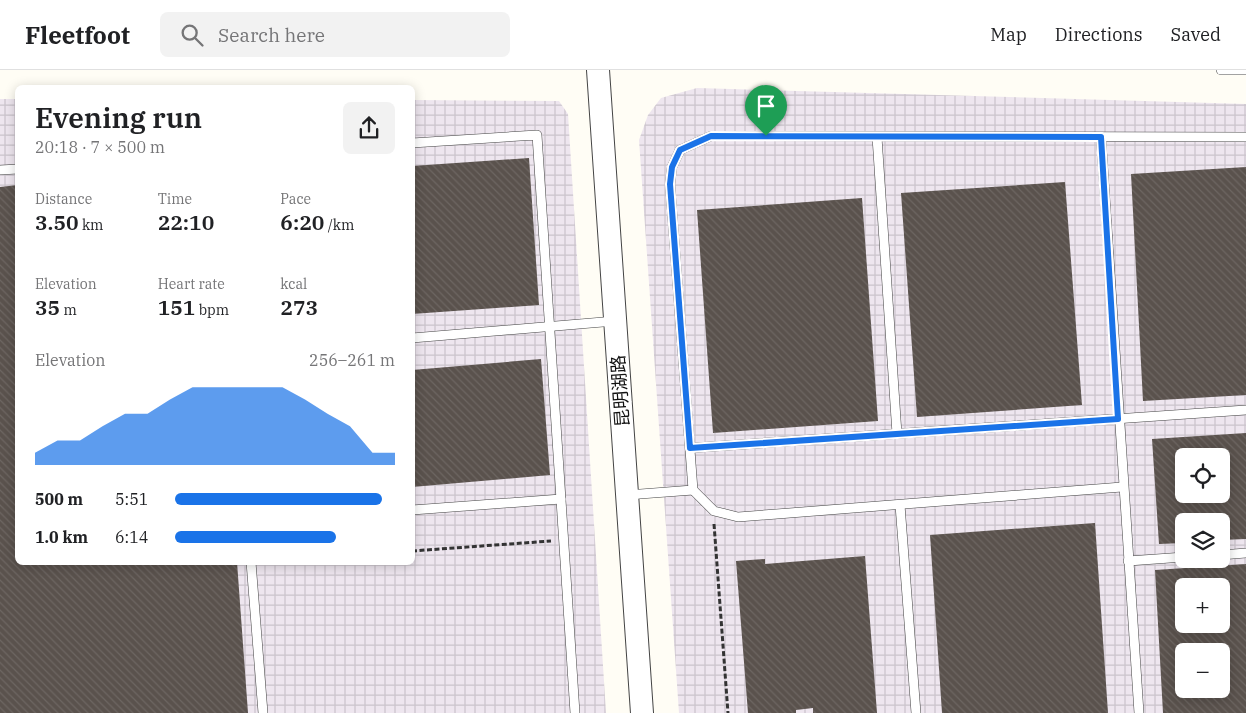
<!DOCTYPE html>
<html lang="en">
<head>
<meta charset="utf-8">
<style>
	body { margin:0; font-family:"IBM Plex Serif","Noto Sans SC",serif; background:#f2f2f2; color:#202124; height:100vh; display:flex; flex-direction:column; font-size:19px; white-space:nowrap }
	* { box-sizing:border-box; margin:0 }
	p { font-size:16px; color:#757577 }
	.icon { flex:none; width:28px; height:28px; fill:none; stroke:currentColor; stroke-width:2; stroke-linecap:round; stroke-linejoin:round }
	.map { position:relative; flex:1; overflow:hidden }
	.side { position:absolute; left:15px; top:15px; width:400px; height:480px; display:flex; flex-direction:column; background:#fff; border-radius:8px; box-shadow:0 2px 12px #0003 }
	.side>* { flex:none }
	.fabs { position:absolute; left:1175px; top:378px; display:grid; gap:10px }
	.fabs a { display:grid; place-items:center; width:55px; height:55px; border-radius:8px; background:#fff; box-shadow:0 2px 12px #0003; font-size:25px }
	.pin { position:absolute; display:grid; place-items:center; width:42px; height:42px; color:#fff; margin:-51px -21px; border-radius:50% 50% 50% 0; rotate:-45deg; box-shadow:0 0 5px #0007 }
	.pin .icon { rotate:45deg }
	.round { display:grid; place-items:center; flex:none; width:52px; height:52px; border-radius:8px; background:#f2f2f2 }
	.headline { display:flex; align-items:center; justify-content:space-between; height:85px; padding:0 20px }
	h1 { font-size:28px; font-weight:600; line-height:38px }
	.figures { display:grid; grid-template-columns:repeat(3,1fr); gap:8px; height:85px; padding:5px 20px }
	.figures div { display:grid; align-content:center }
	.figures b { font-size:21px; font-weight:600 }
	.figures small { font-size:14px; font-weight:400 }
	.figures p { font-size:14px }
	.chart { height:140px; padding:10px 20px }
	.chart p { display:flex; justify-content:space-between }
	.chart svg { width:100%; height:90px; margin-top:5px; fill:#1a73e8; opacity:.7 }
	ul { padding:0 20px; list-style:none; font-size:16px }
	li { display:grid; grid-template-columns:80px 60px 1fr; align-items:center; height:38px }
	li i { height:12px; border-radius:6px; background:#1a73e8 }
	header { display:flex; align-items:center; gap:30px; box-sizing:border-box; height:70px; padding:0 25px; background:#fff; border-bottom:1px solid #e0e0e0 }
	header strong { font-size:24px }
	nav { display:flex; gap:28px; margin-inline-start:auto; font-size:18px }
	.search { width:350px; height:45px; background:#f2f2f2; display:flex; align-items:center; gap:12px; box-sizing:border-box; padding:0 18px; border-radius:8px; color:#757577; font-size:19px }
	.map>svg:first-child { display:block }
</style>
</head>
<body>
<header>
<strong>Fleetfoot</strong>
<div class="search"><svg class="icon" aria-label="search" viewBox="0 0 24 24"><circle cx="10" cy="10" r="6"/><path d="M15 15l6 6"/></svg>Search here</div>
<nav><a>Map</a><a>Directions</a><a>Saved</a></nav>
</header>
<div class="map">
<svg width="1246" height="643" viewBox="0 0 1246 643">
	<defs>
		<pattern id="industrial-grid" width="8" height="8" patternUnits="userSpaceOnUse" patternTransform="scale(1.25)"><rect width="8" height="8" fill="#eee6ef"/><path d="M0 4h8M4 0v8" fill="none" stroke="#cbc4cc"/></pattern>
		<pattern id="building-back-hatch" width="6" height="6" patternUnits="userSpaceOnUse" patternTransform="scale(1.25)"><rect width="6" height="6" fill="#5a524d"/><path d="M-1 5l2 2M0 0l6 6M5-1l2 2" fill="none" stroke="#6d6662"/></pattern>
	</defs>
	<rect width="100%" height="100%" fill="#fffdf5"/>
	<!-- industrial -->
	<g fill="url(#industrial-grid)" fill-rule="evenodd">
		<path d="M 697,18 L 1246,34 L 1246,643 L 679,643 L 639,70 L 648,45 L 661,28 ZM 1184,386 L 1221,386 L 1221,424 L 1184,424 ZM 1184,451 L 1221,451 L 1221,489 L 1184,489 ZM 1184,516 L 1221,516 L 1221,554 L 1184,554 ZM 1184,581 L 1221,581 L 1221,619 L 1184,619 Z"/>
		<path d="M 0,29 L 18,29 L 18,492 L 412,492 L 413,30 L 559,31 L 568,44 L 606,643 L 0,643 Z"/>
	</g>
	<!-- building -->
	<g fill="url(#building-back-hatch)" fill-rule="evenodd">
		<path d="M 529,88 L 539,235 L 412,244 L 412,96 Z"/>
		<path d="M 1246,97 L 1246,325 L 1143,331 L 1131,104 Z"/>
		<path d="M 1065,112 L 1082,335 L 917,347 L 901,123 Z"/>
		<path d="M 18,115 L 18,492 L 237,492 L 248,643 L 0,643 L 0,117 Z"/>
		<path d="M 862,128 L 878,351 L 713,363 L 697,140 Z"/>
		<path d="M 541,289 L 550,405 L 412,417 L 412,300 Z"/>
		<path d="M 1246,363 L 1246,469 L 1221,470 L 1221,451 L 1184,451 L 1184,473 L 1159,474 L 1152,369 ZM 1184,386 L 1221,386 L 1221,424 L 1184,424 Z"/>
		<path d="M 1095,453 L 1108,643 L 942,643 L 930,465 Z"/>
		<path d="M 865,486 L 877,643 L 813,643 L 813,638 L 796,640 L 796,643 L 748,643 L 736,491 L 765,489 L 765,494 Z"/>
		<path d="M 1246,494 L 1246,643 L 1163,643 L 1155,500 ZM 1184,516 L 1221,516 L 1221,554 L 1184,554 ZM 1184,581 L 1221,581 L 1221,619 L 1184,619 Z"/>
	</g>
	<g fill="none" stroke-linecap="round" stroke-linejoin="round">
		<defs>
			<g id="service">
				<path d="M 1221,0 L 1246,0"/>
				<path d="M 877,67 L 897,364"/>
				<path d="M 1101,67 L 1139,643"/>
				<path d="M 412,73 L 537,65 L 575,643"/>
				<path d="M 0,100 L 18,99"/>
				<path d="M 412,268 L 615,251"/>
				<path d="M 690,378 L 1246,340"/>
				<path d="M 693,420 L 714,441 L 738,447 L 1122,417"/>
				<path d="M 627,425 L 693,420 L 670,114 L 672,97 L 680,80 L 711,66 L 1246,67"/>
				<path d="M 900,435 L 916,643"/>
				<path d="M 412,440 L 561,429"/>
				<path d="M 1221,485 L 1246,483"/>
				<path d="M 1128,491 L 1184,487"/>
				<path d="M 251,492 L 263,643"/>
			</g>
			<path id="tertiary" d="M 598,0 L 642,643"/>
		</defs>
		<!-- service casing -->
		<use href="#service" stroke="#444" stroke-width="10"/>
		<!-- tertiary casing -->
		<use href="#tertiary" stroke="#444" stroke-width="24"/>
		<!-- path -->
		<g stroke="#333" stroke-width="3" stroke-dasharray="5 2.5" stroke-linecap="butt">
			<path d="M 714,454 L 728,643"/>
			<path d="M 412,481 L 551,471"/>
		</g>
		<!-- service -->
		<use href="#service" stroke="#fff" stroke-width="9"/>
		<!-- tertiary -->
		<use href="#tertiary" stroke="#fff" stroke-width="22"/>
	</g>
	<g fill="none" stroke-linecap="round" stroke-linejoin="round">
		<defs>
			<path id="route" d="M 711,66 L 1101,67 L 1118,349 L 690,378 L 670,114 L 672,97 L 680,80 Z"/>
		</defs>
		<!-- route casing -->
		<use href="#route" stroke="#fff" stroke-width="10"/>
		<!-- route -->
		<use href="#route" stroke="#1a73e8" stroke-width="6"/>
	</g>
	<g text-anchor="middle" dominant-baseline="central" stroke-width="5" stroke-linejoin="round" paint-order="stroke">
		<!-- street labels -->
		<g font-size="18" fill="#111" stroke="#fff">
			<text transform="translate(620 321) rotate(-94)">昆明湖路</text>
		</g>
	</g>
</svg>
<div class="fabs">
<a><svg class="icon" aria-label="locate" viewBox="0 0 24 24"><circle cx="12" cy="12" r="6"/><path d="M12 2v4M12 18v4M2 12h4M18 12h4"/></svg></a>
<a><svg class="icon" aria-label="layers" viewBox="0 0 24 24"><path d="M12 4l9 5-9 5-9-5zM3 14l9 5 9-5"/></svg></a>
<a>+</a>
<a>−</a>
</div>
<div class="pin" style="left:766px;top:66px;background:#1e9e55"><svg class="icon" aria-label="arrive" viewBox="0 0 24 24"><path d="M6 21V4h12l-3 4 3 4H6"/></svg></div>
<section class="side">
<div class="headline"><div><h1>Evening run</h1><p>20:18 · 7 × 500 m</p></div><a class="round"><svg class="icon" aria-label="share" viewBox="0 0 24 24"><path d="M12 15V3M7 8l5-5 5 5M5 13v7h14v-7"/></svg></a></div>
<div class="figures">
<div><p>Distance</p><b>3.50<small> km</small></b></div>
<div><p>Time</p><b>22:10</b></div>
<div><p>Pace</p><b>6:20<small> /km</small></b></div>
</div>
<div class="figures">
<div><p>Elevation</p><b>35<small> m</small></b></div>
<div><p>Heart rate</p><b>151<small> bpm</small></b></div>
<div><p>kcal</p><b>273</b></div>
</div>
<div class="chart"><p><span>Elevation</span>256–261 m</p>
<svg viewBox="0 0 160 44" preserveAspectRatio="none"><path d="M0 44V38L10 32L20 32L30 25L40 19L50 19L60 12L70 6L80 6L90 6L100 6L110 6L120 12L130 19L140 25L150 38L160 38V44z"/></svg>
</div>
<ul>
<li><b>500 m</b>5:51<i style="width:94%"></i></li>
<li><b>1.0 km</b>6:14<i style="width:73%"></i></li>
</ul>
</section>
</div>
</body>
</html>
